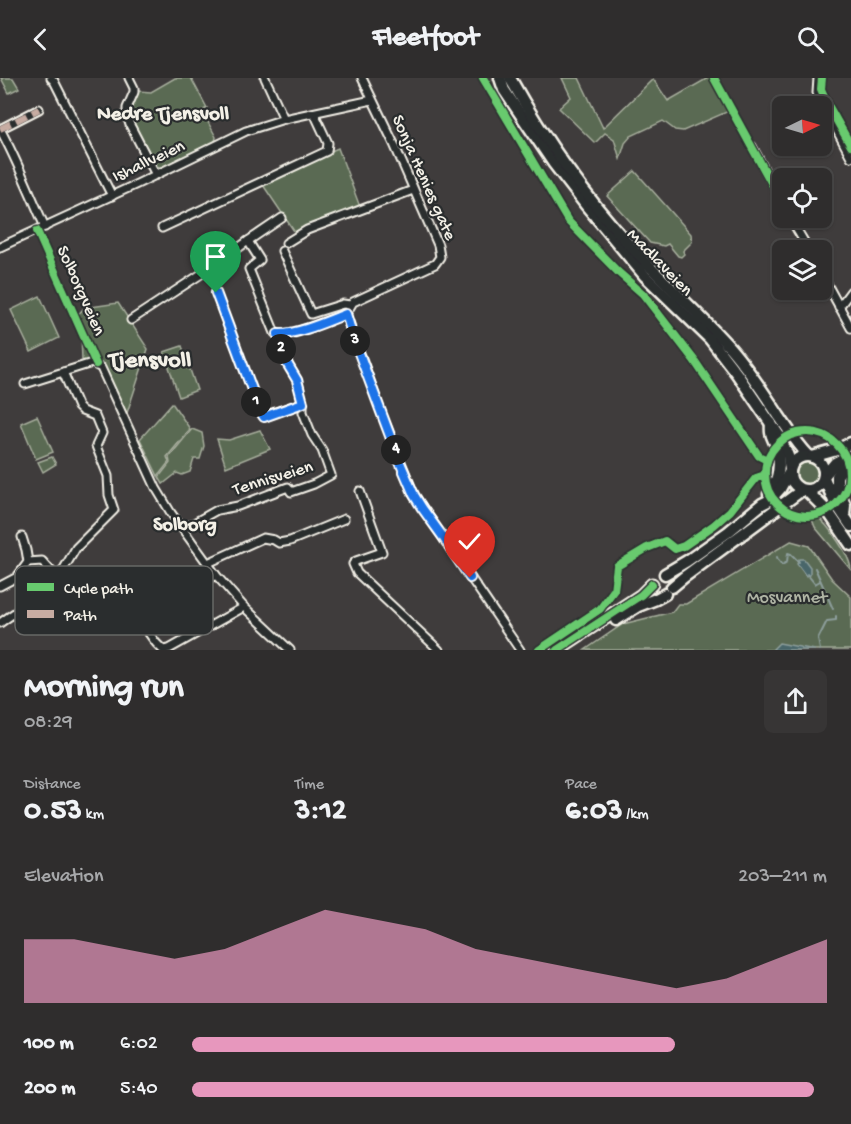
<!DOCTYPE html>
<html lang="en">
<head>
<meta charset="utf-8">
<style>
	body { margin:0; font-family:"Gochi Hand",sans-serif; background:#373535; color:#f1f3f6; height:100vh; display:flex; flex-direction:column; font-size:22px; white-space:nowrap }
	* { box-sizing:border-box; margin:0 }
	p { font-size:20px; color:#a7a8aa }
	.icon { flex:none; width:33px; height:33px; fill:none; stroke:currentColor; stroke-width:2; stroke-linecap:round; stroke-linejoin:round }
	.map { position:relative; height:572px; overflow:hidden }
	.side { display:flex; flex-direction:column; background:#2f2d2d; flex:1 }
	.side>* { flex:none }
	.needle { width:39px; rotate:85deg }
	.tools { position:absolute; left:772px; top:18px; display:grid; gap:12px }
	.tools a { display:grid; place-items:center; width:60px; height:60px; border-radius:9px; background:#2f2d2d; box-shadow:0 2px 4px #0004,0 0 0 2px #4a4949; font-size:30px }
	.pin { position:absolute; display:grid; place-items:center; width:51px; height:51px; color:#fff; margin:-62px -26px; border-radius:50% 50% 50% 0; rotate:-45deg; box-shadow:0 0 6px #0007 }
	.pin .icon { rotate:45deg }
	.km { position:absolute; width:30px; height:30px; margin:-15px; border-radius:50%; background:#222; color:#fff; font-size:16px; line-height:30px; text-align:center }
	.round { display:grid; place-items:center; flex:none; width:63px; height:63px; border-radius:9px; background:#373535 }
	.headline { display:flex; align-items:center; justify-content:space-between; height:102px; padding:0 24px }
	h1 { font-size:33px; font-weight:700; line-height:45px }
	.stats { display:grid; grid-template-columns:repeat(3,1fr); gap:9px; height:102px; padding:6px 24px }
	.stats div { display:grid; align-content:center }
	.stats b { font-size:30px; font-weight:700 }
	.stats small { font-size:16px; font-weight:400 }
	.stats p { font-size:16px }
	.chart { height:168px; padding:12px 24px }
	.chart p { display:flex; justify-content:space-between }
	.chart svg { width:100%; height:108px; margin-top:6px; fill:#e797bd; opacity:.7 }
	ul { padding:0 24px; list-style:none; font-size:20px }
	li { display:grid; grid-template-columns:96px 72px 1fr; align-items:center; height:45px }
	li i { height:15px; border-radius:8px; background:#e797bd }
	header { display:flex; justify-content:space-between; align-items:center; height:78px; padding:0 24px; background:#2f2d2d; font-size:27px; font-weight:700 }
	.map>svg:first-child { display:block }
</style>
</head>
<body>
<header><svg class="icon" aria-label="back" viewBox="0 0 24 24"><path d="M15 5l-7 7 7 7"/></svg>Fleetfoot<svg class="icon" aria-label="search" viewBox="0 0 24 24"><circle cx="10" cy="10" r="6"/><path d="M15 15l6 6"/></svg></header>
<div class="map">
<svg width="851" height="572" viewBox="0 0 851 572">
	<rect width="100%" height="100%" fill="#3f3c3c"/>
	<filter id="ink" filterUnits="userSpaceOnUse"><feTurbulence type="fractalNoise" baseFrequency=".0167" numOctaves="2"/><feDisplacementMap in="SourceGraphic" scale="12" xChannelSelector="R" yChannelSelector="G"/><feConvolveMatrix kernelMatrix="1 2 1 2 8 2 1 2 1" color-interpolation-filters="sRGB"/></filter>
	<g filter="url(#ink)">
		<!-- green -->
		<g fill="#5a6a52" stroke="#a7ae9d" stroke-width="1.5">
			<path d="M 1,0 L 13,0 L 19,10 L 9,15 Z"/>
			<path d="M 175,0 L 191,0 L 207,30 L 202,33 L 216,59 L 215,64 L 163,90 L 156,88 L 151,83 L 130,38 L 138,13 L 151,14 Z"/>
			<path d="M 562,0 L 579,0 L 603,50 L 653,1 L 668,23 L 708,0 L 711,0 L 729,33 L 683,53 L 675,52 L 663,43 L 631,58 L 625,65 L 620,81 L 614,61 L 605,55 L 595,65 L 559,30 L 571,19 Z"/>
			<path d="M 338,70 L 360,129 L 296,156 L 261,104 Z"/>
			<path d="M 635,93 L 691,156 L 692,164 L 683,173 L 684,176 L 681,179 L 678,178 L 668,166 L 664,168 L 650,165 L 607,118 Z"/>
			<path d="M 40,218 L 59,260 L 31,274 L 11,232 Z"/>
			<path d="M 118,225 L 148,271 L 126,338 L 153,394 L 97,285 L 82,282 L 81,255 L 76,239 L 84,230 Z"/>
			<path d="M 182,268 L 197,312 L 179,319 L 164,274 Z"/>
			<path d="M 172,325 L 190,351 L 167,379 L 169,384 L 158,398 L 140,361 Z"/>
			<path d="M 37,338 L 53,374 L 36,381 L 21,345 Z"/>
			<path d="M 192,351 L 202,355 L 204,368 L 200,381 L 194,381 L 190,394 L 182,397 L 177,395 L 163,406 L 159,399 L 170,385 L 169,379 Z"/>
			<path d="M 260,352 L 270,371 L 226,389 L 217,361 L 229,362 Z"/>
			<path d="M 52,379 L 56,386 L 43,394 L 38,384 Z"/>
			<circle cx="807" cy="395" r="12"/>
			<path d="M 816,438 C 827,445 851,479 851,492 L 815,449 L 811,439 Z"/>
			<path d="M 791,463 L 809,468 L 832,501 L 851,519 L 851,572 L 585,572 L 623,546 L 672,534 L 678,526 L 686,526 Z"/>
		</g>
		<!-- water -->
		<g fill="#48666a" stroke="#8d9e9c" stroke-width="1.5">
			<path d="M 799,481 L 804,481 L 810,489 L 810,497 L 806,498 L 797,486 Z"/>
			<path d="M 779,565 L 815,572 L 772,572 Z"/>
		</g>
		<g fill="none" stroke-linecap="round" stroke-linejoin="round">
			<!-- stream -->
			<g stroke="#8d9e9c" stroke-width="2">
				<path d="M 777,479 L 778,482 L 782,487 L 787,484 L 788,475 L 791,476 L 799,484"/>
				<path d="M 815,490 L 833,531"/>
				<path d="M 807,496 L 815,506 L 820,503"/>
				<path d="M 820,572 L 818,561 L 827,543 L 836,542 L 836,538"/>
			</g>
			<defs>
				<g id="street">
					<path d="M 51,0 L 54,3 L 112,118"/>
					<path d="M 129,0 L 134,10 L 134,14 L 127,30 L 127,38 L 130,47 L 156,97"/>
					<path d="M 265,0 L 284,41"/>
					<path d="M 362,0 L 394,66 L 438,167 L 440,179 L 435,186 L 353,224 L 346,236 L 381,334 L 414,417 L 520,572"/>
					<path d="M 818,0 L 817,15 L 851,79"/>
					<path d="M 0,51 C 17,82 30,116 45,149"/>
					<path d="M 0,51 L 39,31"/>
					<path d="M 752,68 L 783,126"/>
					<path d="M 790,140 L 809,172"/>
					<path d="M 162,150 L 327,73 L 328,65 L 314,35"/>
					<path d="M 248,163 L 260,182 L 249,191 L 275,255 C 276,255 277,256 279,257 C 289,259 334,240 346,236"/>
					<path d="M 286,165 L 307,152 L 413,112"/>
					<path d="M 0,169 L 137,106 L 246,53 L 284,41 L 372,22"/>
					<path d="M 282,173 L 311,236 L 343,226 L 350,227"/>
					<path d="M 822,197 L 851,250"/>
					<path d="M 216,215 L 260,333 L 264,338 L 303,325"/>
					<path d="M 839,229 L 851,213"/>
					<path d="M 131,242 L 218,185 L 248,163 L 282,140"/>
					<path d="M 25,306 L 92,285 L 101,290 L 156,410 L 171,435 L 216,497 L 244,529 L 290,572"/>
					<path d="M 360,413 L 382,474 L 356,483 L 353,486 L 357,495 L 439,572"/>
					<path d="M 183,451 L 217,432 L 238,428 L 288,409 L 291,414 L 314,406 L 331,397 L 322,372 L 312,357 L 303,334 L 303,325 L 297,302 L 288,287 L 281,269 L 278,256"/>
					<path d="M 28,484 L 42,483 L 52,494 L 59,499 L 76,470 L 114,432 L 109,417 L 108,398 L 96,368 L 102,355 L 95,338 L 82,333 L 78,329 L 63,294"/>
					<path d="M 208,485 L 263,460 L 274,462 L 279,465 L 290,463 L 344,441"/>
					<path d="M 54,506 L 59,499"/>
					<path d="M 0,508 L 17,499 L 28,484 L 26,472 L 22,459"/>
					<path d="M 128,526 L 156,565 L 163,572 L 169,571 L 244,529"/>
					<path d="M 165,527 L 186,512 L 216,497"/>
					<path d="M 0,545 L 34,521"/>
				</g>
				<g id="primary">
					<path d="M 500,0 L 504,12 L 554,86 L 585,126 L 645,198 L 710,261 L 737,296 L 780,359 L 788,378 L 790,392"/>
					<path d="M 510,0 C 544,61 585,119 632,170 C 664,205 700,236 731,271 C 749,292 764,315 779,338 C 788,351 797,366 809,378"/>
					<circle cx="807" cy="395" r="17"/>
					<path d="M 812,379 L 837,372 L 851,365"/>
					<path d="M 824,398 L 835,385 L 848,378"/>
					<path d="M 824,400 L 834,423 L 851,448"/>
					<path d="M 807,413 L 829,435 L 851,467"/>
					<path d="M 769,416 C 779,401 782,386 776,368 C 772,357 770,358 771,345"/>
					<path d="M 844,437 L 845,427 L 837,410 L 837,398 L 844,387 L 851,383"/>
					<path d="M 665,496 L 687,483 L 728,454 L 762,426 L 770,422 L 780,411 L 789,395"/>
					<path d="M 672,509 L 684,499 L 802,412"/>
					<path d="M 616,542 L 638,528 L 656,521 L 665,516"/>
					<path d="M 557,572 L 641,517 L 652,506"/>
				</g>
			</defs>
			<!-- street casing -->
			<use href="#street" stroke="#f4f1e8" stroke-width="11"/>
			<!-- primary casing -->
			<use href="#primary" stroke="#f4f1e8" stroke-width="15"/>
			<!-- street -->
			<use href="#street" stroke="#2a2d2e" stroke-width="7"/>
			<!-- primary -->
			<use href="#primary" stroke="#2a2d2e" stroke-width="10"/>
			<!-- quiet -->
			<path stroke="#c7aca2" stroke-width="6" stroke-dasharray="12 6" stroke-linecap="butt" d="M 0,51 L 39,31"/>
			<defs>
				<g id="cycleway">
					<path d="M 483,0 L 568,143 L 618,194 L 643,216 L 694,282 L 759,378 L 767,382"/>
					<path d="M 714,0 L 783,126"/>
					<path d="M 822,0 L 821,11 L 828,27 L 851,68"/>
					<path d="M 37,153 L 96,286"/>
					<circle cx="807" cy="396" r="42"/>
					<path d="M 539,572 L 600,531 L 614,512 L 617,488 L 647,470 L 665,463 L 675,471 L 684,468 L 714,447 L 730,433 L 756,400 L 765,397"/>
					<path d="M 557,572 L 641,517 L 652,506"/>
				</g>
			</defs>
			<!-- cycleway casing -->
			<use href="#cycleway" stroke="#2a2d2e" stroke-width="11"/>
			<!-- cycleway -->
			<use href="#cycleway" stroke="#67ca6e" stroke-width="8"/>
		</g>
	</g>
	<g fill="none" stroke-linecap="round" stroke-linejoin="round" filter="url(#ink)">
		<defs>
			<path id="route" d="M 216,215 L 260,333 L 264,339 L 303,325 L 297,302 L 288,287 L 281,269 L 278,256 C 297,257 328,243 346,236 L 353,259 L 399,382 L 414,417 L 422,430 L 443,459 L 470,500"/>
		</defs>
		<!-- route casing -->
		<use href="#route" stroke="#fff" stroke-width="12"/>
		<!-- route -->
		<use href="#route" stroke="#1a73e8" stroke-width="8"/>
	</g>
	<g text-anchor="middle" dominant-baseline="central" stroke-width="4.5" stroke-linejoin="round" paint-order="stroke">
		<!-- street labels -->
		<g font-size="18" fill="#f4f1e8" stroke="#2a2d2e">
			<text transform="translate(149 84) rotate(-25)">Ishallveien</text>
			<text transform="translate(423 100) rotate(66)">Sonja Henies gate</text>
			<text transform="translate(659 185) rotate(46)">Madlaveien</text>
			<text transform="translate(80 213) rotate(66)">Solborgveien</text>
			<text transform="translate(273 401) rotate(-17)">Tennisveien</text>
		</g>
		<!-- park labels -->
		<g font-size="18" fill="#afb4a4" stroke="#2a2d2e">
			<text x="787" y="520">Mosvannet</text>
		</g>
		<!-- neighbourhood labels -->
		<g font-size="20" font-weight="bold" fill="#f4f1e8" stroke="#2a2d2e">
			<text x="185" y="448">Solborg</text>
		</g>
		<!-- quarter labels -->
		<g font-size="21" font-weight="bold" fill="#f4f1e8" stroke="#2a2d2e">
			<text x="163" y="37">Nedre Tjensvoll</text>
		</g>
		<!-- district labels -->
		<g font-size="24" font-weight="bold" fill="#f4f1e8" stroke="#2a2d2e">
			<text x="150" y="283">Tjensvoll</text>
		</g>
	</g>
	<!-- legend -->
	<rect x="15" y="488" width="198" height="69" rx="9" fill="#2a2d2e" stroke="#676866" stroke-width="1.5"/>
	<rect x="27" y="505" width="27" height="8" fill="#67ca6e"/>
	<rect x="27" y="532" width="27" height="8" fill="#c7aca2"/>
	<g font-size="16" fill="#f4f1e8">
		<text x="64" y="515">Cycle path</text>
		<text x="64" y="542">Path</text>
	</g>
</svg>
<div class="tools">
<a><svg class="needle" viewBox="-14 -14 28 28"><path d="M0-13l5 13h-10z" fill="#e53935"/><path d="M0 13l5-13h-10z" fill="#a7a8aa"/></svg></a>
<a><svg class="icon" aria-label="locate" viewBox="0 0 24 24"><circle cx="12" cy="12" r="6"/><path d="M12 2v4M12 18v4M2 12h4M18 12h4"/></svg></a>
<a><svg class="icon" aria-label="layers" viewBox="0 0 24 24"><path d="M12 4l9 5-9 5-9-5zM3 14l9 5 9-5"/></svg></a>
</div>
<div class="pin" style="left:216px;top:215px;background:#1e9e55"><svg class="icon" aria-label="arrive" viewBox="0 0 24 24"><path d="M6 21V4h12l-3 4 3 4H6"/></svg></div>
<div class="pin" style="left:470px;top:500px;background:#d93025"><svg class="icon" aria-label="check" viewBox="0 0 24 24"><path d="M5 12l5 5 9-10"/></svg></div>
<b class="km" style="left:256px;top:324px">1</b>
<b class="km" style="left:281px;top:271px">2</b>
<b class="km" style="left:355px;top:263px">3</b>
<b class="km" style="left:396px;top:372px">4</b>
</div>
<section class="side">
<div class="headline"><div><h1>Morning run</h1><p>08:29</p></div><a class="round"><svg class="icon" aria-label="share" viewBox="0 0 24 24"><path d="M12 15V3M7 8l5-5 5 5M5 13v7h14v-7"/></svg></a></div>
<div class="stats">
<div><p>Distance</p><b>0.53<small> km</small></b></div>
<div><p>Time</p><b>3:12</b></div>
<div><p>Pace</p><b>6:03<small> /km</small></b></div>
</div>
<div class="chart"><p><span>Elevation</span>203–211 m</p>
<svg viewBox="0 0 160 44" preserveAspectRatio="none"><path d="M0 44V18L10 18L20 22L30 26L40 22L50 14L60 6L70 10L80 14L90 22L100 26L110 30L120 34L130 38L140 34L150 26L160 18V44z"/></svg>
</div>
<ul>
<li><b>100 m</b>6:02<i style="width:76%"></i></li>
<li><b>200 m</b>5:40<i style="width:98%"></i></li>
</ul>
</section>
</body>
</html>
